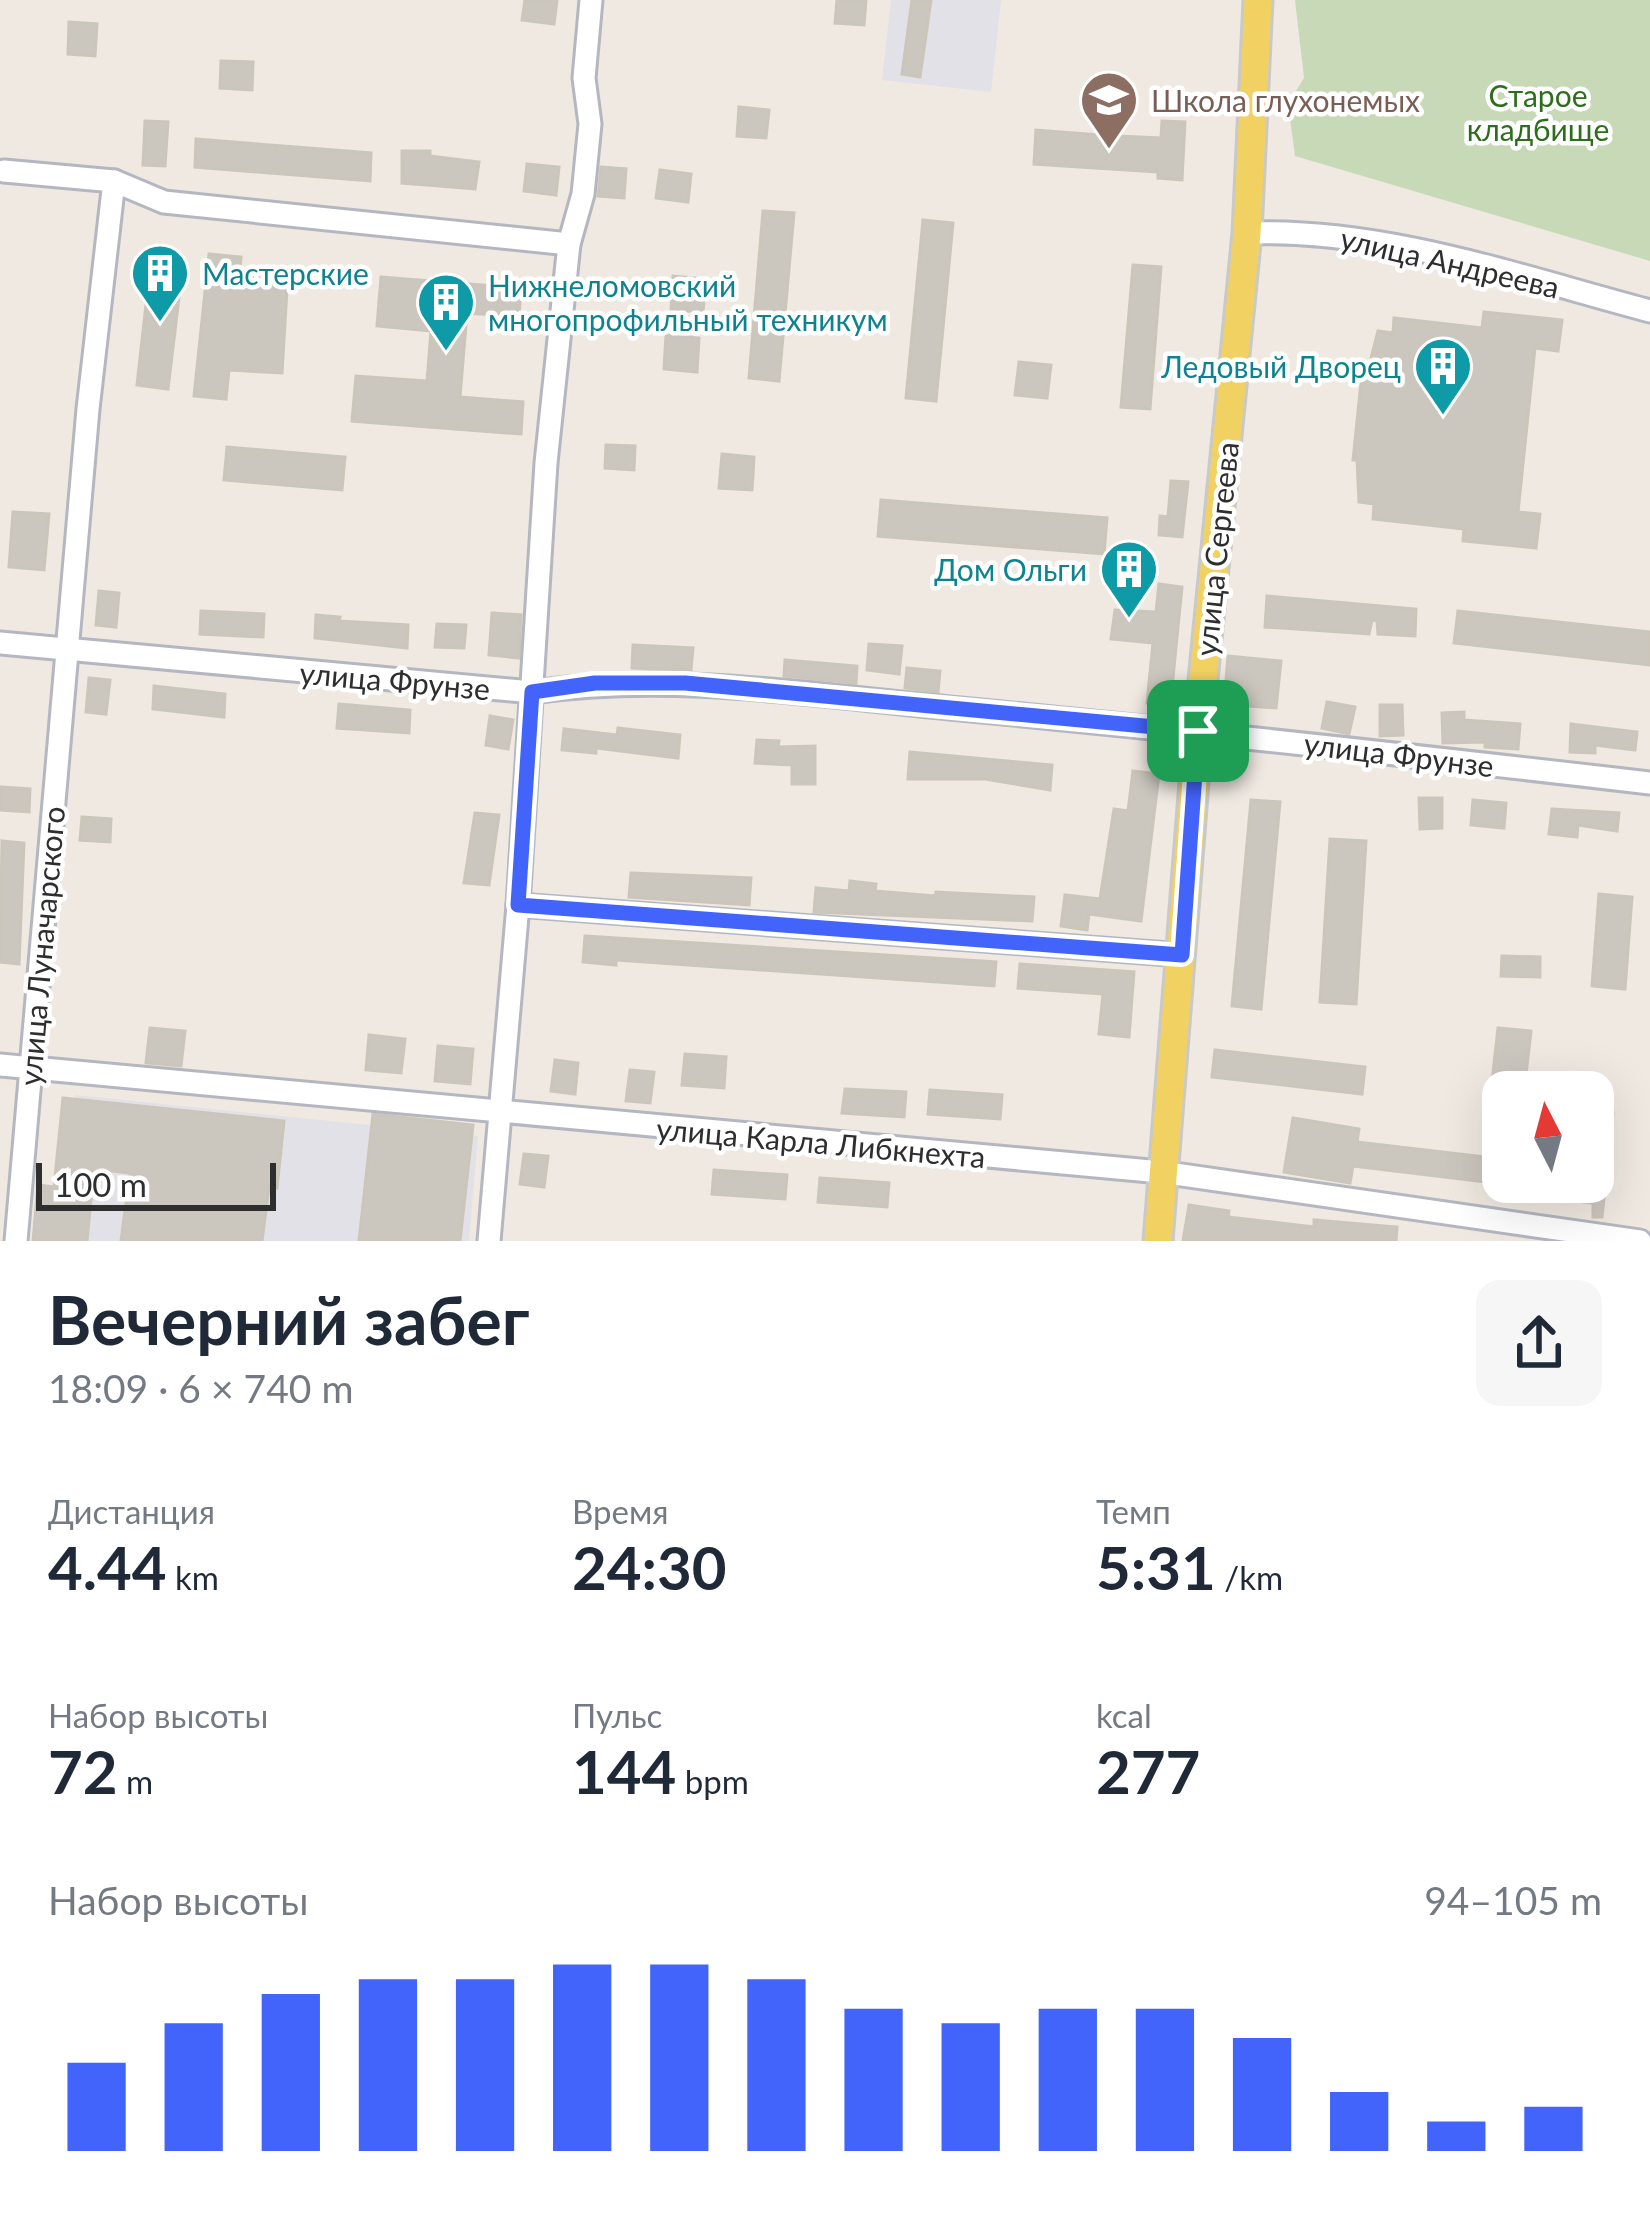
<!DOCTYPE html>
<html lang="ru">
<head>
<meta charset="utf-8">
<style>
	body { margin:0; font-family:Lato,sans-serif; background:#f6f6f7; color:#1f2937; height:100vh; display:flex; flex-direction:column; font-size:45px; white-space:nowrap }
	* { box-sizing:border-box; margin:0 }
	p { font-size:39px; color:#747a83 }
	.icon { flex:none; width:66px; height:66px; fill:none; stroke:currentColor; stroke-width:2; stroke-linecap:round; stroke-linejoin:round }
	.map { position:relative; height:1241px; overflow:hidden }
	.drawer { display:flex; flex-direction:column; background:#fff; flex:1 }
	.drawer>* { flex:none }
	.needle { width:78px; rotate:354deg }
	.fabs { position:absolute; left:1482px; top:1071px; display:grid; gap:24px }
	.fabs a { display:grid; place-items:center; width:132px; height:132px; border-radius:24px; background:#fff; box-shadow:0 12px 48px #0002; font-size:60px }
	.scale { position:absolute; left:36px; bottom:30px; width:240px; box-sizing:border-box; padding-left:12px; border:6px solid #2e2e2e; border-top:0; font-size:33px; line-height:42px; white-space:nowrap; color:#2e2e2e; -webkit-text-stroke:9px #fff; paint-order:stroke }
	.pin { position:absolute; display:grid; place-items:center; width:102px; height:102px; color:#fff; margin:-51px; border-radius:24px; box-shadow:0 6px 18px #0006 }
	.round { display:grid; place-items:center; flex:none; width:126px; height:126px; border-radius:24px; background:#f6f6f7 }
	.head { display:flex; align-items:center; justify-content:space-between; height:204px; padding:0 48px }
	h1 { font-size:66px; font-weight:700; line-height:90px }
	.stats { display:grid; grid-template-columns:repeat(3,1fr); gap:18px; height:204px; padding:12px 48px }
	.stats div { display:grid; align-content:center }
	.stats b { font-size:60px; font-weight:700 }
	.stats small { font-size:33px; font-weight:400 }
	.stats p { font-size:33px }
	.chart { height:336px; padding:24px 48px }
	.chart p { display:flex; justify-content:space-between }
	.chart svg { width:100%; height:216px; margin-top:12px; stroke:#4264fb; stroke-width:6 }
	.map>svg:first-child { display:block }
</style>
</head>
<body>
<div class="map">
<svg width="1650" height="1241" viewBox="0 0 1650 1241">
	<rect width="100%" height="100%" fill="#efe9e1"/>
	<!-- industrial -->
	<g fill="#e3e1e8">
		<path d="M 891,0 L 1001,0 L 991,92 L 882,80 Z"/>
		<path d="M 75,1095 L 478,1136 L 469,1241 L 56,1241 Z"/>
	</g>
	<!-- cemetery -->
	<path fill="#c8d9b8" d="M 1295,0 L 1650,0 L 1650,261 L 1295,156 L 1288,104 L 1304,78 Z"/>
	<!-- building -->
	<g fill="#cbc7bf" stroke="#cbc5ba" stroke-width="3">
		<path d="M 525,0 L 557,0 L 554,24 L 522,20 Z"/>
		<path d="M 837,0 L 866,0 L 864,25 L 835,23 Z"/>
		<path d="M 912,0 L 931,0 L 920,77 L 902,74 Z"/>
		<path d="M 69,22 L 97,24 L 95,56 L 68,54 Z"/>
		<path d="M 221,61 L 253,62 L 252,90 L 220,88 Z"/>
		<path d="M 739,107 L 769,110 L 766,138 L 737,136 Z"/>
		<path d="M 1102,109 L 1120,110 L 1118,136 L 1161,138 L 1162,121 L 1185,122 L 1182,180 L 1158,178 L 1158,172 L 1034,164 L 1036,130 L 1100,135 Z"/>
		<path d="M 145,121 L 168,122 L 165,166 L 143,165 Z"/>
		<path d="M 196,139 L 371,153 L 370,181 L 195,167 Z"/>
		<path d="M 402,151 L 430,151 L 430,156 L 479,162 L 475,189 L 402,183 Z"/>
		<path d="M 527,164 L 559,167 L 556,195 L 524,191 Z"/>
		<path d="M 601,167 L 626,169 L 624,198 L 598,196 Z"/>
		<path d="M 660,170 L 691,174 L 688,202 L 656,198 Z"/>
		<path d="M 763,211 L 794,213 L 779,381 L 749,378 Z"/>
		<path d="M 923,220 L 953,223 L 936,401 L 906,398 Z"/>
		<path d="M 209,254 L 241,257 L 240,269 L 288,272 L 282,373 L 229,370 L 226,399 L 194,396 Z"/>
		<path d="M 151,260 L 183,264 L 168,389 L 137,385 Z"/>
		<path d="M 1133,265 L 1161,267 L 1150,409 L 1121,407 Z"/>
		<path d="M 673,276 L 706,279 L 703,312 L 671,310 Z"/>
		<path d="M 381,277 L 521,288 L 519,317 L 467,313 L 460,397 L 523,402 L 521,434 L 352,421 L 356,376 L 427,381 L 431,331 L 377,326 Z"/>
		<path d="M 1484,312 L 1562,320 L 1558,351 L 1535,348 L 1518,512 L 1540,514 L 1536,548 L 1463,541 L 1464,529 L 1373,519 L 1374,504 L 1359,502 L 1357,460 L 1353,460 L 1362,373 L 1367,374 L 1378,331 L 1393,333 L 1394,318 L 1482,328 Z"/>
		<path d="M 666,335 L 699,338 L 697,372 L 664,369 Z"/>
		<path d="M 1019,362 L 1051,365 L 1047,398 L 1015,395 Z"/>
		<path d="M 606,445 L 635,446 L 634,470 L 605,468 Z"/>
		<path d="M 227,447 L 345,457 L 342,490 L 224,480 Z"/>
		<path d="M 722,454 L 754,457 L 752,490 L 719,488 Z"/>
		<path d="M 1171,481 L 1188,482 L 1182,537 L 1159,535 L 1160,516 L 1168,517 Z"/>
		<path d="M 881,500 L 1107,518 L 1104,554 L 878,536 Z"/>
		<path d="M 13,512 L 49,514 L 44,570 L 9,567 Z"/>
		<path d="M 1159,584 L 1182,587 L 1170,708 L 1147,703 L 1153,643 L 1111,639 L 1115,610 L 1156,612 Z"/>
		<path d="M 99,591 L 119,593 L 116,627 L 96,625 Z"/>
		<path d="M 1267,596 L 1416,609 L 1415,636 L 1378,634 L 1377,621 L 1372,620 L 1369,634 L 1265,627 Z"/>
		<path d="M 201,611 L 264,614 L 263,637 L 200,634 Z"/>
		<path d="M 1458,611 L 1650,632 L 1650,665 L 1454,643 Z"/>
		<path d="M 492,613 L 521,615 L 519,658 L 489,655 Z"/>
		<path d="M 316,615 L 340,617 L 339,621 L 408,625 L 407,648 L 315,638 Z"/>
		<path d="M 437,624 L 466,625 L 464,648 L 435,647 Z"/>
		<path d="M 869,644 L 902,646 L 899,674 L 867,670 Z"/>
		<path d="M 633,645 L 693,648 L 691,670 L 632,668 Z"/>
		<path d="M 1228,656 L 1281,661 L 1276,708 L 1224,704 Z"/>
		<path d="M 785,660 L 857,666 L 856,683 L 784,676 Z"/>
		<path d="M 907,668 L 940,671 L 938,692 L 905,688 Z"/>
		<path d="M 89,678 L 110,680 L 106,714 L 86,712 Z"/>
		<path d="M 154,686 L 225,694 L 224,717 L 153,709 Z"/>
		<path d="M 1327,702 L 1355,707 L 1349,734 L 1322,728 Z"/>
		<path d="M 339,704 L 410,710 L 409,733 L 337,728 Z"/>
		<path d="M 1380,705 L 1402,705 L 1403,735 L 1380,736 Z"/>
		<path d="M 1464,712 L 1464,720 L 1520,724 L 1518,749 L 1485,747 L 1485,742 L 1443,743 L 1442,713 Z"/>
		<path d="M 490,716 L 513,720 L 508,749 L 486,745 Z"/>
		<path d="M 1571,724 L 1637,732 L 1635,750 L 1595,745 L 1595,753 L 1570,752 Z"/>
		<path d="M 618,728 L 680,735 L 678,758 L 596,748 L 596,753 L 562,750 L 564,729 L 617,735 Z"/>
		<path d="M 757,740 L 779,741 L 778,747 L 815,746 L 815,784 L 792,784 L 792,765 L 755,763 Z"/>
		<path d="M 910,752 L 1052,765 L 1050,790 L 985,779 L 908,779 Z"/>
		<path d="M 1133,771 L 1159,774 L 1141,921 L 1089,914 L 1087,930 L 1061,926 L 1065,895 L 1100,899 L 1114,809 L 1128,811 Z"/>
		<path d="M 1,787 L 30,789 L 29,812 L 0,810 Z"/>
		<path d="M 1419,798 L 1442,798 L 1442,828 L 1420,829 Z"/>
		<path d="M 1251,800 L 1280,802 L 1261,1009 L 1232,1006 Z"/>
		<path d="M 1473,800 L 1506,803 L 1504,828 L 1471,825 Z"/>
		<path d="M 1552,809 L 1619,813 L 1617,831 L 1578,825 L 1577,837 L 1549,834 Z"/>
		<path d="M 475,813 L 499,815 L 489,885 L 464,883 Z"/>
		<path d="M 82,817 L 111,819 L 110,842 L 80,840 Z"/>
		<path d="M 1330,839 L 1366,841 L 1356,1004 L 1320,1002 Z"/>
		<path d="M 2,841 L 24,843 L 19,964 L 0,962 Z"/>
		<path d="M 631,873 L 751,878 L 749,905 L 629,897 Z"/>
		<path d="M 850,881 L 876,884 L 875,891 L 935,896 L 936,892 L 1034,897 L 1032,921 L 814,912 L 816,888 L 849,891 Z"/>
		<path d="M 1599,894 L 1632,897 L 1625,989 L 1592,986 Z"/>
		<path d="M 585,936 L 996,962 L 994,986 L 616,960 L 616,965 L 583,962 Z"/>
		<path d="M 1502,956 L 1540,957 L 1540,977 L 1501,976 Z"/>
		<path d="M 1020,964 L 1134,972 L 1129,1037 L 1099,1034 L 1103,994 L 1018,988 Z"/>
		<path d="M 150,1028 L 185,1031 L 181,1066 L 146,1063 Z"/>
		<path d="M 1498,1028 L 1531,1031 L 1524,1092 L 1503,1092 L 1503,1129 L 1487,1127 Z"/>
		<path d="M 369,1035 L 405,1039 L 401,1073 L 366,1070 Z"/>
		<path d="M 438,1046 L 473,1049 L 470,1084 L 435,1081 Z"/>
		<path d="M 1215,1050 L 1365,1067 L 1362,1094 L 1212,1077 Z"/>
		<path d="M 685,1054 L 726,1057 L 724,1088 L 682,1085 Z"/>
		<path d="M 555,1060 L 578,1063 L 575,1094 L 551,1091 Z"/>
		<path d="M 630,1070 L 654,1072 L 650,1103 L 626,1101 Z"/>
		<path d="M 845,1089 L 906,1092 L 904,1117 L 842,1113 Z"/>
		<path d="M 930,1090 L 1002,1095 L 1000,1119 L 928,1114 Z"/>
		<path d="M 63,1098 L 284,1121 L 277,1188 L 269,1187 L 262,1241 L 121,1241 L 130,1173 L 94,1169 L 87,1241 L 33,1241 L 38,1185 L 54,1187 Z"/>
		<path d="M 1593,1111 L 1613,1113 L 1602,1217 L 1593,1217 L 1593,1203 L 1567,1200 L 1569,1182 L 1593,1182 Z"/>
		<path d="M 373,1114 L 473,1125 L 460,1241 L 359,1241 Z"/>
		<path d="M 1293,1118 L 1359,1129 L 1357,1142 L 1503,1159 L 1503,1184 L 1353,1166 L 1350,1183 L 1284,1172 Z"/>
		<path d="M 524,1154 L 548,1156 L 544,1187 L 520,1184 Z"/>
		<path d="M 714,1170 L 787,1175 L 785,1199 L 712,1194 Z"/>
		<path d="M 820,1178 L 889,1183 L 887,1207 L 818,1202 Z"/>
		<path d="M 1189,1205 L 1229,1211 L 1228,1217 L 1314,1227 L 1314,1220 L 1397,1227 L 1396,1241 L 1183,1241 Z"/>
	</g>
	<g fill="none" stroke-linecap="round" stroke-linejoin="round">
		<defs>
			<g id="minor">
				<path d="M 4,171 L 114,181 L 164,202 L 569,244"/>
				<path d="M 1247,233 C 1384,228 1518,276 1650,311"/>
				<path d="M 0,643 L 532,692 C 671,672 811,695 950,708 C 1184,730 1417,756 1650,783"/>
				<path d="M 518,905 L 1182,955"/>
				<path d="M 0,1065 L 1161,1172 L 1640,1241"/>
				<path d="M 16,1241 L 88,409 L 114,181"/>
				<path d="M 489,1241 L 518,905 L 546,463 L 569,244 L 583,194 L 590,124 L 584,78 L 591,0"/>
			</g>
			<path id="major" d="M 1158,1241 L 1198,731 L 1247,233 L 1258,0"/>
		</defs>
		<!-- minor casing -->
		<use href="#minor" stroke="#b4b7c1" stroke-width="27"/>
		<!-- major casing -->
		<use href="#major" stroke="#c9c9c9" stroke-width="33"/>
		<!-- minor -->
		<use href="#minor" stroke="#fff" stroke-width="21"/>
		<!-- major -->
		<use href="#major" stroke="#f2d163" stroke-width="27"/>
	</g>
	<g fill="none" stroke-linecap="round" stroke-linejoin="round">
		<defs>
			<path id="route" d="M 595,683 L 685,683 L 1198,731 L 1182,955 L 518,905 L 532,692 Z"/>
		</defs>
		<!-- route casing -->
		<use href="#route" stroke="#fff" stroke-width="24"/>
		<!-- route -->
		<use href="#route" stroke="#4264fb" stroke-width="15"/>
	</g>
	<!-- icons -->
	<defs>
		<symbol id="school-pin" viewBox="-11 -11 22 30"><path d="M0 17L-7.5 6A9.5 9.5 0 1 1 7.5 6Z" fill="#8d6e63" stroke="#fff"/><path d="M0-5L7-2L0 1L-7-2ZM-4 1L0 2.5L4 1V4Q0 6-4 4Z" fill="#fff"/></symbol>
		<symbol id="building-pin" viewBox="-11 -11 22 30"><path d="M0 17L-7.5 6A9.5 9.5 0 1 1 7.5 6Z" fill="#0f9aa8" stroke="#fff"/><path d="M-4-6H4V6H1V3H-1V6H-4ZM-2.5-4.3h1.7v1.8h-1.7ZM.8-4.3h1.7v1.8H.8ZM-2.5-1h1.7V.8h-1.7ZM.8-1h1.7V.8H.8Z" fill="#fff"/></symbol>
	</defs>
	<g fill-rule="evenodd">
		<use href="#school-pin" x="1076" y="67" width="66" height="90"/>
		<use href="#building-pin" x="127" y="240" width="66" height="90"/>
		<use href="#building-pin" x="413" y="269" width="66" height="90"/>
		<use href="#building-pin" x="1410" y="333" width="66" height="90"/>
		<use href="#building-pin" x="1096" y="536" width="66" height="90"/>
	</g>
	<g text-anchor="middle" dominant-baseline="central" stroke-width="9" stroke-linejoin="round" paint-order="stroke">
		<!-- park labels -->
		<g font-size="30" fill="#2c6e1b" stroke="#fff">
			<text x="1538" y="95">Старое<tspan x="1538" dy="34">кладбище</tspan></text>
		</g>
		<!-- education labels -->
		<g font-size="30" fill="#785e54" stroke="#fff" text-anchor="start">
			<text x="1151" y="100">Школа глухонемых</text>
		</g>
		<!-- street labels -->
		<g font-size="30" fill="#2e2e2e" stroke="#fff">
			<text transform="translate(1450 262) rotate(13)">улица Андреева</text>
			<text transform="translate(1216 549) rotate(-84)">улица Сергеева</text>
			<text transform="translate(395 680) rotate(5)">улица Фрунзе</text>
			<text transform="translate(1399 754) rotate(7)">улица Фрунзе</text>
			<text transform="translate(41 946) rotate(-85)">улица Луначарского</text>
			<text transform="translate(821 1142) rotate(5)">улица Карла Либкнехта</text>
		</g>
		<!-- culture labels -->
		<g font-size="30" fill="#0d838f" stroke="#fff" text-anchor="start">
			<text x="202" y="273">Мастерские</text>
			<text x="488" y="285">Нижнеломовский<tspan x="488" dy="34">многопрофильный техникум</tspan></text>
			<text x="1401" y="366" text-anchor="end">Ледовый Дворец</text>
			<text x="1087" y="569" text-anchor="end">Дом Ольги</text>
		</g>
	</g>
</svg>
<div class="fabs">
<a><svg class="needle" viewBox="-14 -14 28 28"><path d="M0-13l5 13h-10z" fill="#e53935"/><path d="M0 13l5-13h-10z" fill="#747a83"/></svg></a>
</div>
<div class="scale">100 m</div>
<div class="pin" style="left:1198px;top:731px;background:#1e9e55"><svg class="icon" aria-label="arrive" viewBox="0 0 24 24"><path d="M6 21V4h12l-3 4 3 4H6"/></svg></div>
</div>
<section class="drawer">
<div class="head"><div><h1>Вечерний забег</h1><p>18:09 · 6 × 740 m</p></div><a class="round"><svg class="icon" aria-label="share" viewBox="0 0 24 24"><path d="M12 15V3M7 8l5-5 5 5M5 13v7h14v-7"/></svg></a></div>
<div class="stats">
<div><p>Дистанция</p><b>4.44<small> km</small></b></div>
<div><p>Время</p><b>24:30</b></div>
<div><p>Темп</p><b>5:31<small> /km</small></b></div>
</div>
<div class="stats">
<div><p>Набор высоты</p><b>72<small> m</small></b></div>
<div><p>Пульс</p><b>144<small> bpm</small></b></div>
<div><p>kcal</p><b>277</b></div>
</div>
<div class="chart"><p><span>Набор высоты</span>94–105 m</p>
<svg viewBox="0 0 160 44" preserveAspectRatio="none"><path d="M5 44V26M15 44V18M25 44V12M35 44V9M45 44V9M55 44V6M65 44V6M75 44V9M85 44V15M95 44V18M105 44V15M115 44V15M125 44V21M135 44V32M145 44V38M155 44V35"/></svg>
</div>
</section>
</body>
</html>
